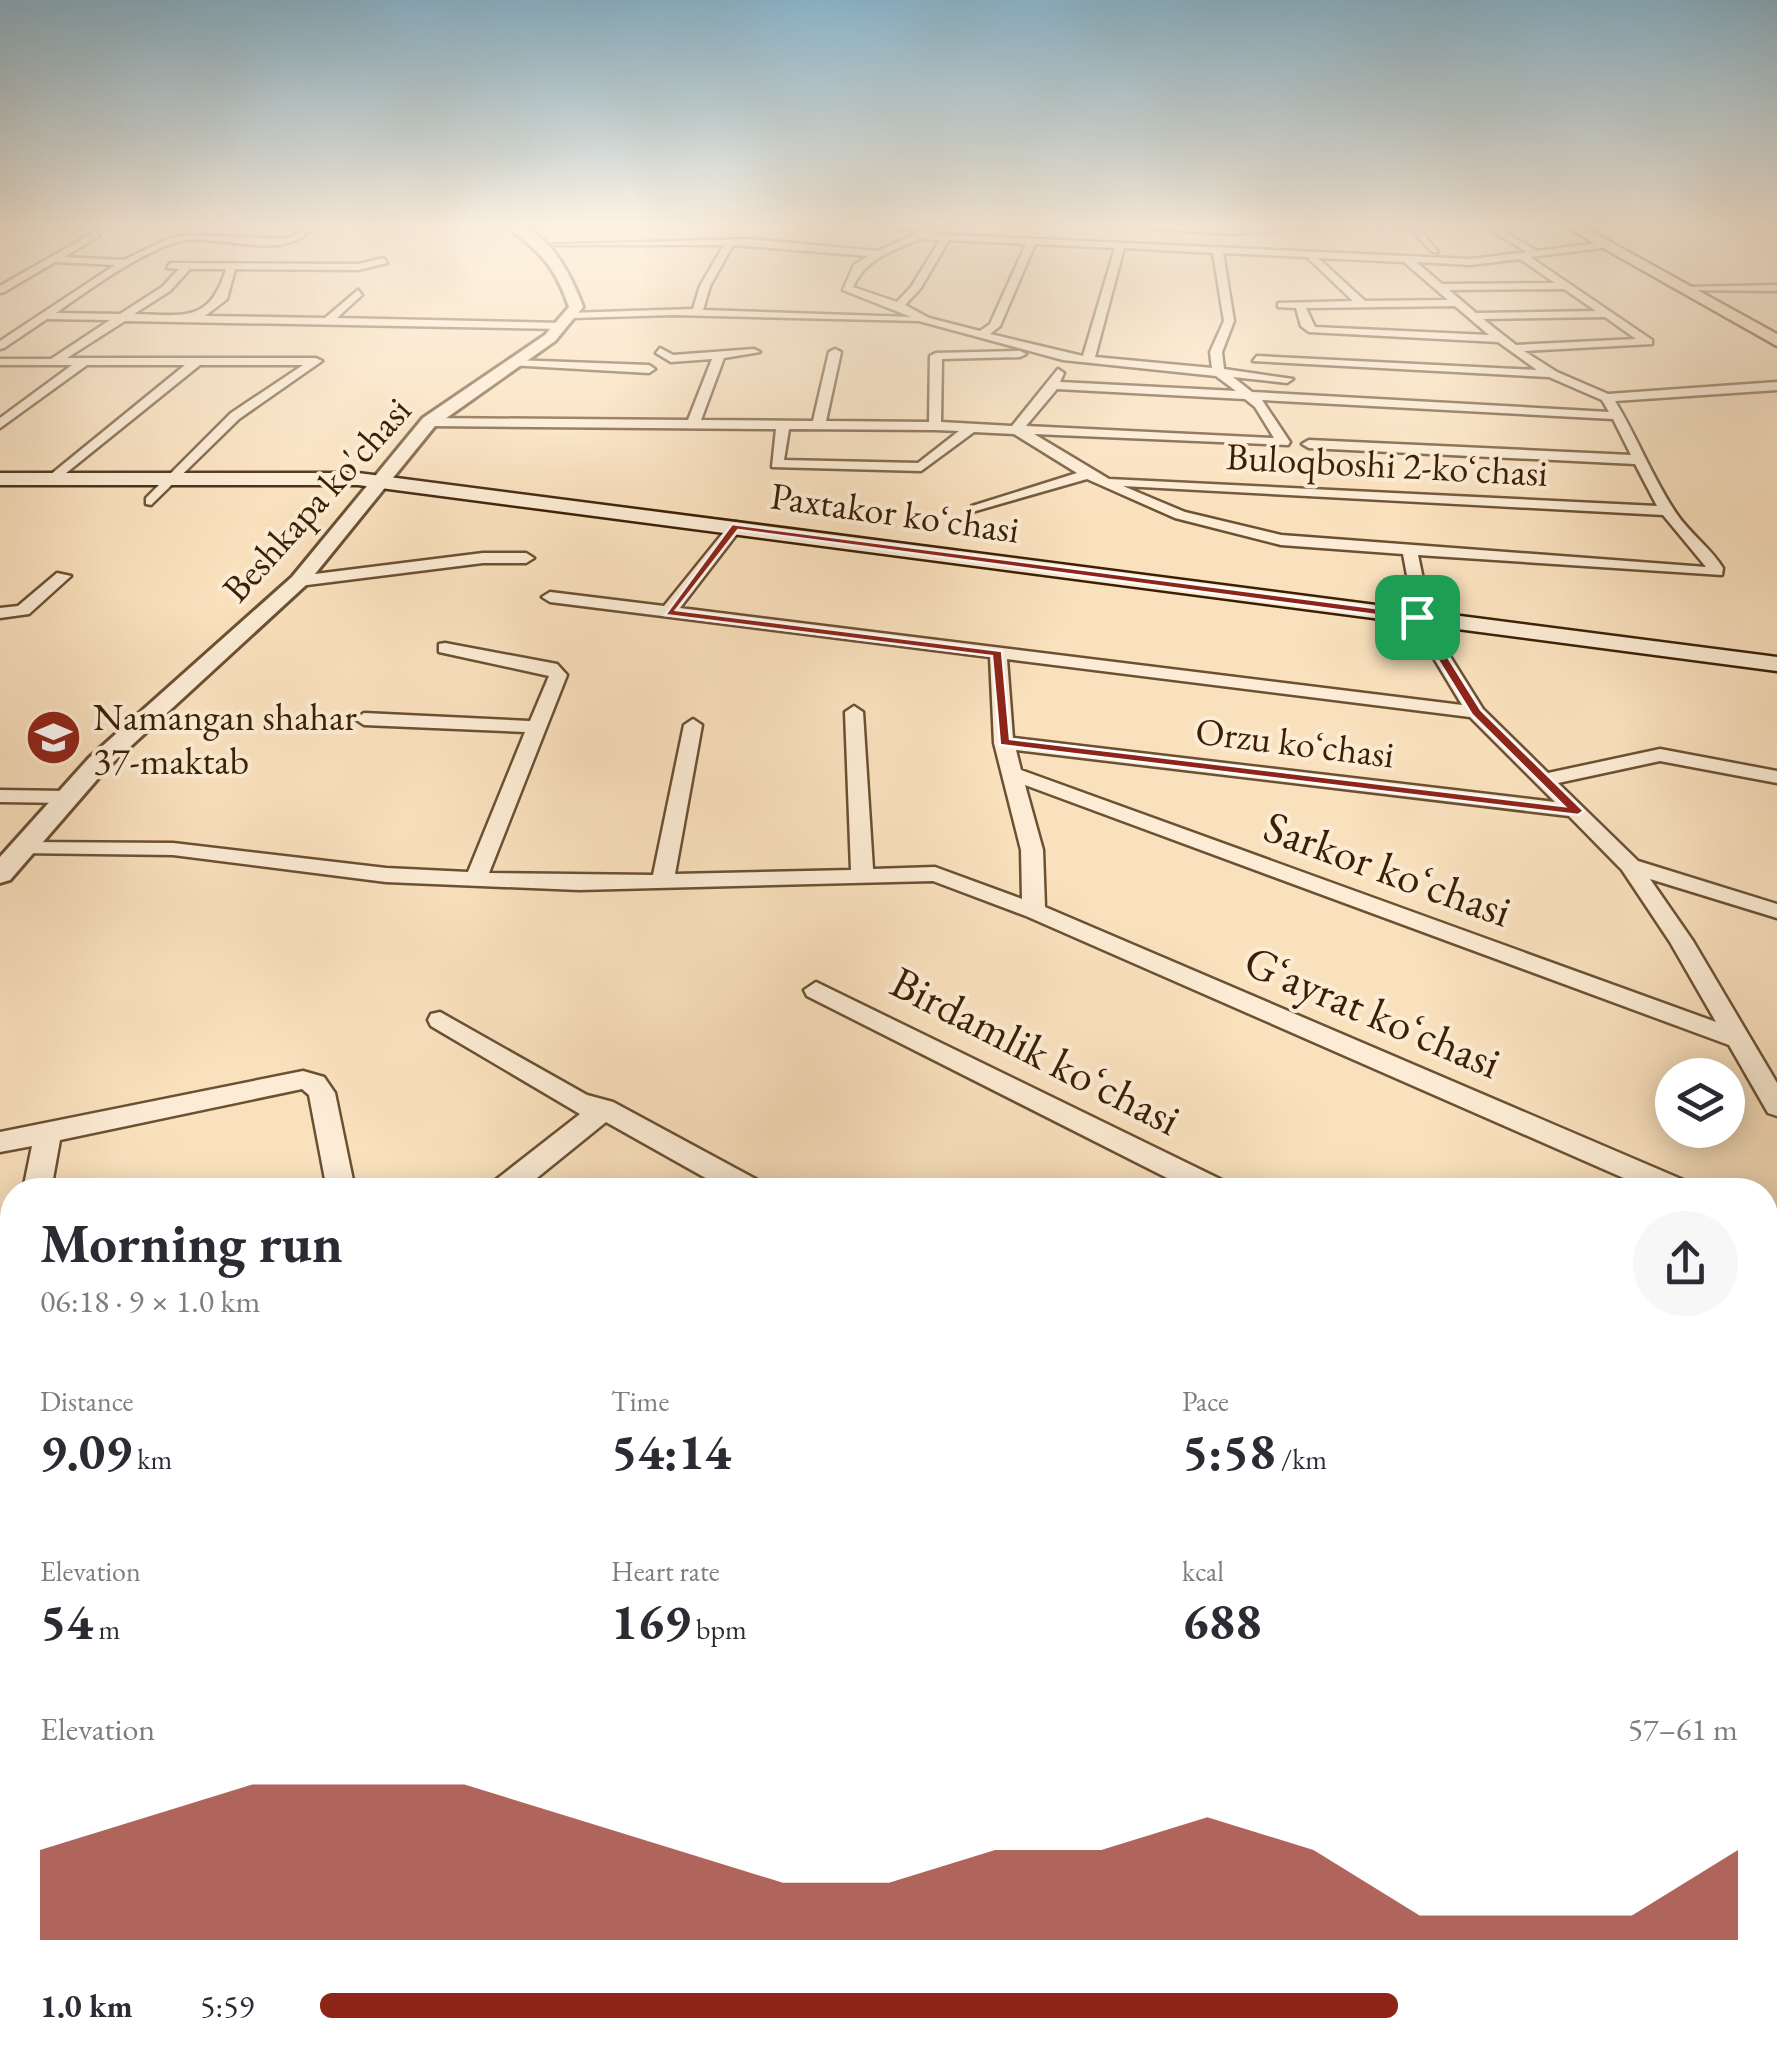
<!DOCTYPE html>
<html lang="en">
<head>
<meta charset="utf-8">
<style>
	body { margin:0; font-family:"EB Garamond",serif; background:#f7f7f7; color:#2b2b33; height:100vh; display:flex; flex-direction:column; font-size:38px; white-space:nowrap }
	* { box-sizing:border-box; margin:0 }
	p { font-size:32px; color:#7c7c81 }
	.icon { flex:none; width:55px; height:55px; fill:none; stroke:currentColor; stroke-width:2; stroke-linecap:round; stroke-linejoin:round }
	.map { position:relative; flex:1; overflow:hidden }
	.drawer { position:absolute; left:0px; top:1178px; width:1778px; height:888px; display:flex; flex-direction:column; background:#fff; border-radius:40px 40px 0 0; box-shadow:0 5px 25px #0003 }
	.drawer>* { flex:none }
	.tools { position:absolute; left:1655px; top:1058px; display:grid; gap:20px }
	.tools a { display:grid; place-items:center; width:90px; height:90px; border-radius:50%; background:#fff; box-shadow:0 5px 25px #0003; font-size:50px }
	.pin { position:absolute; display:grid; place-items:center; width:85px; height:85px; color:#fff; margin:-42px; border-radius:20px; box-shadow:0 5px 15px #0006 }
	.round { display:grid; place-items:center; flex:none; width:105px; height:105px; border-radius:52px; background:#f7f7f7 }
	.head { display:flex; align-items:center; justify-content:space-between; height:170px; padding:0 40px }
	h1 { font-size:55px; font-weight:700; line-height:75px }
	.stats { display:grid; grid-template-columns:repeat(3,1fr); gap:15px; height:170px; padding:10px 40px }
	.stats div { display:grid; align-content:center }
	.stats b { font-size:50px; font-weight:700 }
	.stats small { font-size:28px; font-weight:400 }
	.stats p { font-size:28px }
	.chart { height:280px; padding:20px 40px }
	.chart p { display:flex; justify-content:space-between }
	.chart svg { width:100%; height:180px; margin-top:10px; fill:#8f2418; opacity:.7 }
	ul { padding:0 40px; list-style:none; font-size:32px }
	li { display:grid; grid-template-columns:160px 120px 1fr; align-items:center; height:75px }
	li i { height:25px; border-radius:12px; background:#8f2418 }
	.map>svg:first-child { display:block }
</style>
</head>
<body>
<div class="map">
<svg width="1777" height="2064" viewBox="0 0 1777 2064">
	<rect width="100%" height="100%" fill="#fae1be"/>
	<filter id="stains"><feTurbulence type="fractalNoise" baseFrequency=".002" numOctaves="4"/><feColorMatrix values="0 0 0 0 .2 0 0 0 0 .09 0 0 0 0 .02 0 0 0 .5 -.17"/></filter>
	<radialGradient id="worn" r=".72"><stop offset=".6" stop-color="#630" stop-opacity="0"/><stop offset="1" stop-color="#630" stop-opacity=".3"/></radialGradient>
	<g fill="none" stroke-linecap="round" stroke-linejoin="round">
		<defs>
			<g id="minor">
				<path d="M 309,223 L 318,223 C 284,264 233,236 188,240 C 151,244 89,290 56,313 L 120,314 L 162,287 L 179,269 L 167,268 L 170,263 L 358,264 L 384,258 L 387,263 L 358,270 L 235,269 L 227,299 L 205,316 L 325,318 L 358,290 L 362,295 L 337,318 L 561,323 L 566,326 L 561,329 L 125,321 L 67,358 L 316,358 L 322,361 L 239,419 L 151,505 L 146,504 L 146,498 L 231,413 L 303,365 L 200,365 L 55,482 L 50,481 L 50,475 L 185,365 L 87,365 L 0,428 L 0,418 L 72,365 L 0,365 L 0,359 L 51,359 L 110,320 L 47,319 L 4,348 L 0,349 L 0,341 L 115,265 L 55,262 L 4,292 L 0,293 L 0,286 L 96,231 L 99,236 L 64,257 L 124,260 L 170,238 L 189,235 L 286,239 L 299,233 ZM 190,269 L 226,269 C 210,324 183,315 134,314 L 170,291 Z"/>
				<path d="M 512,223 L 558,223 L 514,228 Z"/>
				<path d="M 847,223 L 928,226 L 935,230 L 930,234 L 1471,259 L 1527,252 L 1479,223 L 1489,223 L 1537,251 L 1607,242 L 1610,247 L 1530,257 L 1652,340 L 1652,344 L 1524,351 L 1557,372 L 1608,394 L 1777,382 L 1777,390 L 1615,401 C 1637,437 1652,477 1676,513 C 1689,533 1710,547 1723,568 L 1722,575 L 1418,555 L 1431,617 L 1428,621 L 1483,709 L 1548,773 L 1660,749 L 1777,771 L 1777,783 L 1660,761 L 1558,783 L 1638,861 L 1777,904 L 1777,918 L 1650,879 L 1693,941 L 1777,1083 L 1777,1116 L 1768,1113 L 1729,1045 L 1025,785 L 1043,850 L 1045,907 L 1688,1182 L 1692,1190 L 1651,1190 L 1026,916 L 933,881 L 579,890 L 386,882 L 173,855 L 18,853 L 15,848 L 18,843 L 26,842 L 173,843 L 386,868 L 468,872 L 525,732 L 364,725 L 355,719 L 364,713 L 530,721 L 549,676 L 439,652 L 439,644 L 445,643 L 557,664 L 567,675 L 489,873 L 653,875 L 684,725 L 693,719 L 702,725 L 675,874 L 851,870 L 845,712 L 854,706 L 863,712 L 873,869 L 935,867 L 1022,899 L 1021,850 L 994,743 L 990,657 L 550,602 L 542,597 L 550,592 L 664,606 L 731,523 L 736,522 L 743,526 L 680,608 L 1462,705 L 1409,617 L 1414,613 L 1403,554 L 1281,545 L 1175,518 L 1087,479 L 972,512 L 972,506 L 1077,473 L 1014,434 L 974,432 L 921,471 L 772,467 L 776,429 L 429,426 L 423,422 L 429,418 L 688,420 L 712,359 L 671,362 L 656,353 L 660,348 L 673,355 L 754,349 L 760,352 L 724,358 L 701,420 L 813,421 L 829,352 L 835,349 L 841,352 L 826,421 L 929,422 L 930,356 L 936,353 L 1020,351 L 1026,354 L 1020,357 L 942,359 L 941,422 L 1012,426 L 1058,369 L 1064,373 L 1060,382 L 1236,391 L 1216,376 L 1063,360 L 919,321 L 673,315 L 572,318 L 568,313 L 693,309 L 700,286 L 724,245 L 536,245 L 750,239 L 878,251 L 921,231 ZM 920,239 L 940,240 L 911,287 L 897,302 L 853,287 C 866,258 892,251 920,239 ZM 949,240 L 1026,244 L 990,324 L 980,331 L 929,318 L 905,305 L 920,289 ZM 1035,244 L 1115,248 L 1083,356 L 990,334 L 1000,326 ZM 733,245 L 868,256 L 854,265 L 843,290 L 911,317 L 703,310 L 710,286 ZM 1124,248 L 1213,253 L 1224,321 L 1210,352 L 1212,368 L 1095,357 ZM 1223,253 L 1307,257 L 1353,301 L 1278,303 L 1278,307 L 1296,308 L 1301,326 L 1309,332 L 1498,342 L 1537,370 L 1257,356 L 1253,361 L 1549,377 L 1602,400 L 1609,412 L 1252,392 L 1233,377 L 1287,383 L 1293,379 L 1224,369 L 1222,352 L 1234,321 ZM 1318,258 L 1404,262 L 1448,300 L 1365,301 ZM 1520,259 L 1555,283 L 1442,284 L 1416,262 L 1471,265 ZM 1564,289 L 1596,311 L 1476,313 L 1449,290 ZM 1455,306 L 1489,335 L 1315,327 L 1306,308 ZM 1605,317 L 1636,339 L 1516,345 L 1483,319 ZM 1057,389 L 1245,399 L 1255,407 L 1274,438 L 1026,426 ZM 1262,400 L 1613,419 L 1631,455 L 1309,440 L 1302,444 L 1309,448 L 1635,464 L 1657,506 L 1109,479 L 1034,434 L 1288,445 L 1290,442 ZM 789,429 L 935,430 L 959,431 L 918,463 L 784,460 ZM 1123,486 L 1663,515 L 1706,567 L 1281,535 L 1185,512 ZM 1007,659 L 1470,717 L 1555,802 L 1013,738 ZM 1016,750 L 1569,816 L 1622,870 L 1670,942 L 1716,1022 L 1021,770 Z"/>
				<path d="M 1083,223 L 1230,228 L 1374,223 L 1230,234 Z"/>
				<path d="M 1406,223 L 1415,223 L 1438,252 L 1432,252 Z"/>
				<path d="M 1777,285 L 1777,291 L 1681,290 L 1686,287 Z"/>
				<path d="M 513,360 L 649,365 L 655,369 L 649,373 L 509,365 Z"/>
				<path d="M 483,553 L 526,553 L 534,558 L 526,563 L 483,563 L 299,586 L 291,581 L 299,576 Z"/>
				<path d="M 57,573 L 71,576 L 29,614 L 0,618 L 0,608 L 18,606 Z"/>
				<path d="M 0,790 L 68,791 L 78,797 L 68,803 L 0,802 Z"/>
				<path d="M 816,982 L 1226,1182 L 1230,1190 L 1191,1190 L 807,996 L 804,990 Z"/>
				<path d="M 440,1012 L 587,1095 L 613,1102 L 761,1182 L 765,1190 L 727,1190 L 606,1122 L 522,1190 L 489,1190 L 493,1182 L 580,1114 L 431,1026 L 428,1020 L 431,1014 Z"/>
				<path d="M 303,1071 L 324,1077 L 335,1093 L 355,1190 L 327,1190 L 309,1095 L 302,1089 L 60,1140 L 51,1190 L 23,1190 L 32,1146 L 0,1152 L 0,1132 Z"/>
				<path d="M 1765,1217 L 1777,1221 L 1777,1244 L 1765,1240 Z"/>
				<path d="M 1777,1439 L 1777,1509 L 1765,1514 L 1765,1444 Z"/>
				<path d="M 12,1671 L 12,1714 L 0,1719 L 0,1676 Z"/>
				<path d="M 1765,1767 L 1777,1772 L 1777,1815 L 1765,1810 Z"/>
				<path d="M 12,1986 L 12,2037 L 0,2042 L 0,1991 Z"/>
				<path d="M 472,2052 L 522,2052 L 517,2064 L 467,2064 Z"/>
				<path d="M 1034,2052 L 1081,2052 L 1076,2064 L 1029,2064 Z"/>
				<path d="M 1594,2052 L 1640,2052 L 1637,2064 L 1591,2064 Z"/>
			</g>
			<path id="tertiary" d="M 502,223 C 545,223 570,272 583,307 L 555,341 L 435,426 L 306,585 L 107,768 L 10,880 L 0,883 L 0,857 L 89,758 L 292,577 L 423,418 L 545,335 L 569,307 C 554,263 538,250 502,223 Z"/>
			<path id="secondary" d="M 0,473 L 358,473 L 1777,657 L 1777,671 L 358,485 L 0,485 Z"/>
			<path id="primary" d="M 1559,223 L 1576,223 L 1777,334 L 1777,346 Z"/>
		</defs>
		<!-- minor casing -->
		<use href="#minor" stroke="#6c5032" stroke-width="5"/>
		<!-- tertiary casing -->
		<use href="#tertiary" stroke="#6c5032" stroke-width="6"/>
		<!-- secondary casing -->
		<use href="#secondary" stroke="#3c1f03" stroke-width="5"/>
		<!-- primary casing -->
		<use href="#primary" stroke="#3c1f03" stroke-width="5"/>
		<!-- minor -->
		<use href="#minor" fill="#fcecd5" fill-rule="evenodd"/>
		<!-- tertiary -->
		<use href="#tertiary" fill="#fcecd5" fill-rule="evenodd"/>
		<!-- secondary -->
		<use href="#secondary" fill="#fcecd5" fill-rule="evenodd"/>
		<!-- primary -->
		<use href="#primary" fill="#fae1be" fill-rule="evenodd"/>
	</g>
	<!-- sky -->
	<linearGradient id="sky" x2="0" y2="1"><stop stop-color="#8ab8d1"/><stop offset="0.44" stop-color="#fdf2e2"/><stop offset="1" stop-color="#fdf2e2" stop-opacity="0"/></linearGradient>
	<rect width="1777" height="512" fill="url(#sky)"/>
	<!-- route -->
	<path fill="#8f2418" stroke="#fff" stroke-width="2.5" fill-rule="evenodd" d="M 732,524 L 1421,614 L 1481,710 L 1584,811 L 1578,815 L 1000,745 L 992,656 L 665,615 ZM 738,530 L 1413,620 L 1472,715 L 1564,806 L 1010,739 L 1002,651 L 676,610 Z"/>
	<!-- icons -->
	<defs>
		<symbol id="school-disc" viewBox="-11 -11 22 22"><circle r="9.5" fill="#8f2418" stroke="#fcecd5"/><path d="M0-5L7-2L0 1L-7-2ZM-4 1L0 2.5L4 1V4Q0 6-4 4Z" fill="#fff"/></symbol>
	</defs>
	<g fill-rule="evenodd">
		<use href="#school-disc" x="22" y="706" width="63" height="63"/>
	</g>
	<g text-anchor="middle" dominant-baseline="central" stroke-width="8" stroke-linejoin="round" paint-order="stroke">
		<!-- far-street labels -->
		<g font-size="38" fill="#3c1f03" stroke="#fcecd5">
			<text transform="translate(1387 464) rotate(3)">Buloqboshi 2-koʻchasi</text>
			<text transform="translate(316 499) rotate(-48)">Beshkapa ko'chasi</text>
			<text transform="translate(895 512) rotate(8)">Paxtakor koʻchasi</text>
			<text transform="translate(1295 742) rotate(7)">Orzu koʻchasi</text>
		</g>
		<!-- far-poi labels -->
		<g font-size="38" fill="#3c1f03" stroke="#fcecd5" text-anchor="start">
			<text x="93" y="716">Namangan shahar<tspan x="93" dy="44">37-maktab</tspan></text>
		</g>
		<!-- street labels -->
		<g font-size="45" fill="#3c1f03" stroke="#fcecd5">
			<text transform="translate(1388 868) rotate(20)">Sarkor koʻchasi</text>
			<text transform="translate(1373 1011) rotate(23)">Gʻayrat koʻchasi</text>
			<text transform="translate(1036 1050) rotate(27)">Birdamlik koʻchasi</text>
		</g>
	</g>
	<rect width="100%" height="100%" filter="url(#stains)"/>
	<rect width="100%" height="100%" fill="url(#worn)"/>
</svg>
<div class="tools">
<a><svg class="icon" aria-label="layers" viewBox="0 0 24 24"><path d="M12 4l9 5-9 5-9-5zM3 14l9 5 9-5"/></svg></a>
</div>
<div class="pin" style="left:1417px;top:617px;background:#1e9e55"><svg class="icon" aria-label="arrive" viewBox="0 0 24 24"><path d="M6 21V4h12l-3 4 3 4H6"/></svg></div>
<section class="drawer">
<div class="head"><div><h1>Morning run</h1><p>06:18 · 9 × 1.0 km</p></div><a class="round"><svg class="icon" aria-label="share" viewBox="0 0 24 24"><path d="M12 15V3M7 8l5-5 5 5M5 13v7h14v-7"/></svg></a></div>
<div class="stats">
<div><p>Distance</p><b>9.09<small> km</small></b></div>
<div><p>Time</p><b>54:14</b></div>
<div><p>Pace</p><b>5:58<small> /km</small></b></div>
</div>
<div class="stats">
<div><p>Elevation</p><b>54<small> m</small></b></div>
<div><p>Heart rate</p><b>169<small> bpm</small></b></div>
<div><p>kcal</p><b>688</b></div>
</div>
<div class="chart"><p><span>Elevation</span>57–61 m</p>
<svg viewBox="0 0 160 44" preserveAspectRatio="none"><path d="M0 44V22L10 14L20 6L30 6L40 6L50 14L60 22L70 30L80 30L90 22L100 22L110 14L120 22L130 38L140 38L150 38L160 22V44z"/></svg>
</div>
<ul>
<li><b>1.0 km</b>5:59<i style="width:76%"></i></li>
</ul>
</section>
</div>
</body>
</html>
